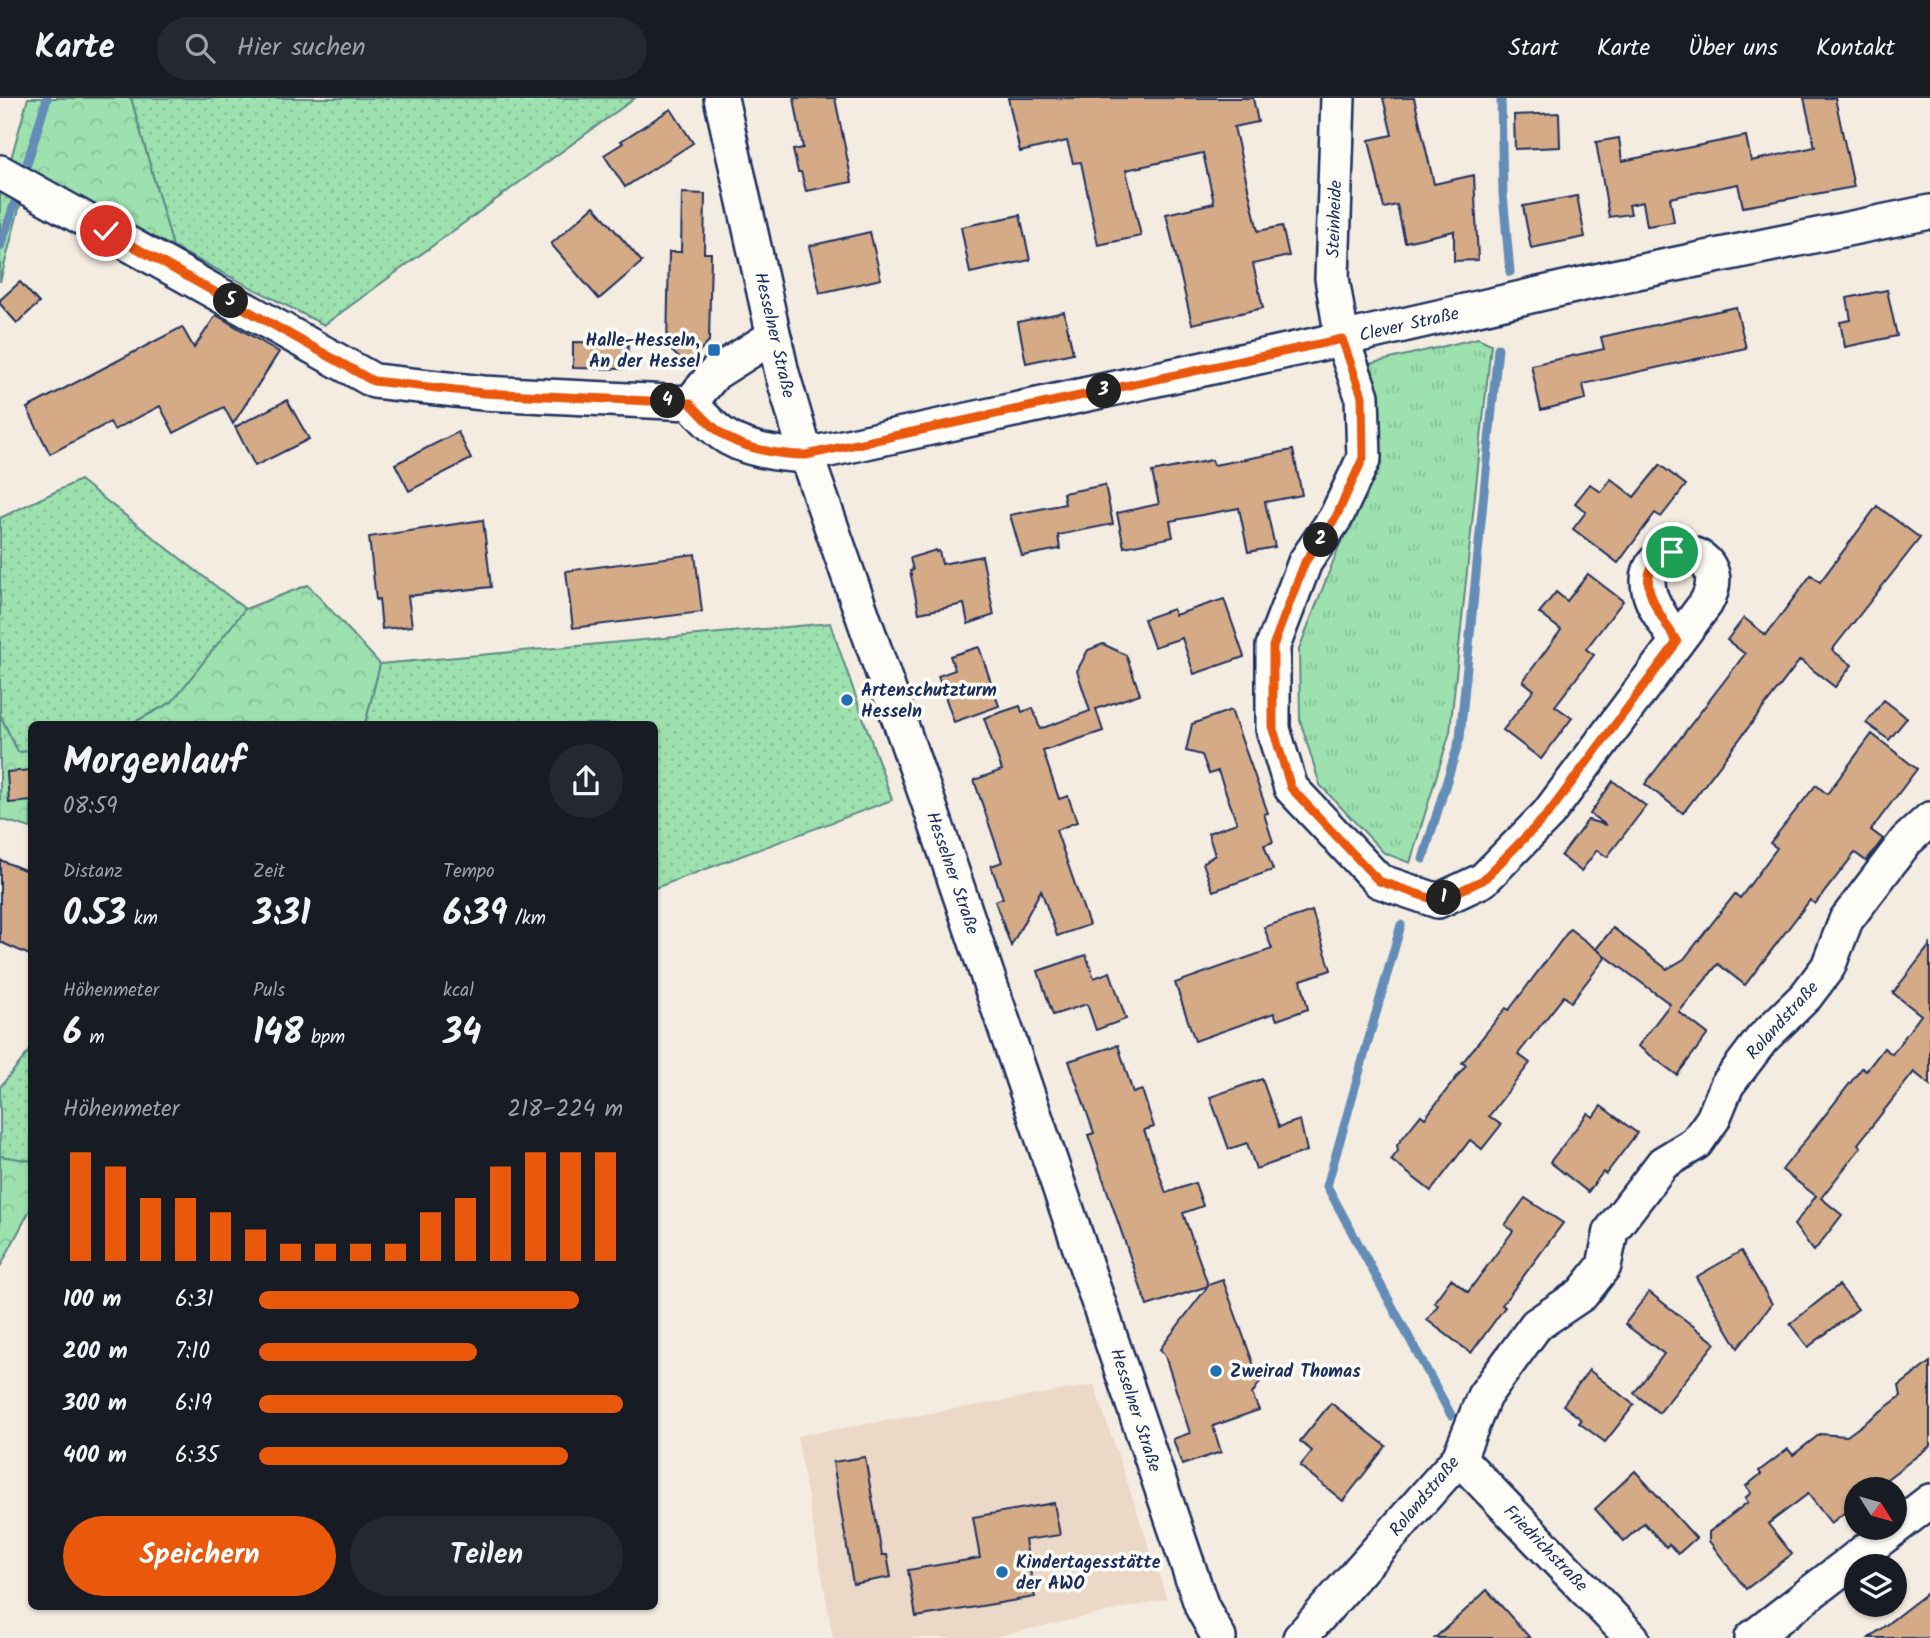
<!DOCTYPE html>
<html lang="de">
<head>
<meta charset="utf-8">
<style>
	:root { --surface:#171b24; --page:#242831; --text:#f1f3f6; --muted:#9ea1a6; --line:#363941; --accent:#ea580c }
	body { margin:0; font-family:Kalam,sans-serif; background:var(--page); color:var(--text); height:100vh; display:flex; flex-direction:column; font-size:26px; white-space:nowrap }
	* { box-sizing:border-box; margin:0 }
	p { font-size:23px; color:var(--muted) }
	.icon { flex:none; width:38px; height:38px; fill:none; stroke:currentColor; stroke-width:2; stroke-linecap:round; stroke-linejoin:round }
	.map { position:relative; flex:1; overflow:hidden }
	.panel { position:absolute; left:28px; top:623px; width:630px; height:889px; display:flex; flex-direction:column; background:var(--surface); border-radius:10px; box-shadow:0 2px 5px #0004 }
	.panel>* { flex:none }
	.needle { width:46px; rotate:127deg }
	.buttons { position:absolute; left:1844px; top:1379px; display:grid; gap:14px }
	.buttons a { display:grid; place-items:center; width:63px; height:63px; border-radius:50%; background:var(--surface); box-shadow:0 2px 5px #0004; font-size:35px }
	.pin { position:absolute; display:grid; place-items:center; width:60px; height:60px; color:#fff; margin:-30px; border:4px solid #fff; border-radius:50%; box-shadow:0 2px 7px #0007 }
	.km { position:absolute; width:35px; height:35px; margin:-18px; border-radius:50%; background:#222; color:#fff; font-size:19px; line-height:35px; text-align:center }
	.round { display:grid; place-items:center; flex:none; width:74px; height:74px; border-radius:37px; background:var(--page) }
	.overview { display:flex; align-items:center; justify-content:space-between; height:119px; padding:0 35px }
	h1 { font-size:38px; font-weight:700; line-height:52px }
	.metrics { display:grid; grid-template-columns:repeat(3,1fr); gap:10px; height:119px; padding:7px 35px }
	.metrics div { display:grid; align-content:center }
	.metrics b { font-size:35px; font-weight:700 }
	.metrics small { font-size:19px; font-weight:400 }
	.metrics p { font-size:19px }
	.chart { height:196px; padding:14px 35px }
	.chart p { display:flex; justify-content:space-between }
	.chart svg { width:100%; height:126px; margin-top:7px; stroke:var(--accent); stroke-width:6 }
	.cta { display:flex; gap:14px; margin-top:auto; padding:14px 35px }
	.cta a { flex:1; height:80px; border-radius:42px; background:var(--accent); color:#fff; font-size:28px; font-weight:700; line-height:80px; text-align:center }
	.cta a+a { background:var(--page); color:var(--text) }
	ul { padding:0 35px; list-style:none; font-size:23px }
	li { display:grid; grid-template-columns:112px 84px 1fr; align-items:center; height:52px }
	li i { height:18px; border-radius:9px; background:var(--accent) }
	header { display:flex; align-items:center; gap:42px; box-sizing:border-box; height:98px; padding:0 35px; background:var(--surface); border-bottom:2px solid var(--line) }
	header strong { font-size:33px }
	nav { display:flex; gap:38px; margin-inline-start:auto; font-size:24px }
	.search { width:490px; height:63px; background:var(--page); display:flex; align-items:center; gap:18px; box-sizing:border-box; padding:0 24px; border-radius:38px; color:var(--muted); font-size:26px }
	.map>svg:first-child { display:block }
</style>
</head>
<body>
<header>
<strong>Karte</strong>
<div class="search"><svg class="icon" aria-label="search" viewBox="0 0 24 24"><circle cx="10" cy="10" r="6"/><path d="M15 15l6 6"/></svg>Hier suchen</div>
<nav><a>Start</a><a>Karte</a><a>Über uns</a><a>Kontakt</a></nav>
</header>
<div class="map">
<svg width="1930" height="1540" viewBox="0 0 1930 1540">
	<defs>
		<pattern id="grass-dots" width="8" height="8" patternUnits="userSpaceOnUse" patternTransform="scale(1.75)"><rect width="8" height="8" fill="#9de1ae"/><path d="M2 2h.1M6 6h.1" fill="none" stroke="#87c198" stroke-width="1.8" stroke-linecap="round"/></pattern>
		<pattern id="forest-crowns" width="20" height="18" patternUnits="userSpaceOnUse" patternTransform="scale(1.75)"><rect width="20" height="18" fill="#9de1ae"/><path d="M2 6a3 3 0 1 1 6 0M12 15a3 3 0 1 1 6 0" fill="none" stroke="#87c198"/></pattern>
		<pattern id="park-tufts" width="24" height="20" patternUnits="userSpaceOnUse" patternTransform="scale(1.75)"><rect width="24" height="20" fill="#9de1ae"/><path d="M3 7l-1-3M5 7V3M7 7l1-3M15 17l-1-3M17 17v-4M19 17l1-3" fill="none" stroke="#87c198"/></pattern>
	</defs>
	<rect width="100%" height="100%" fill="#f5ece1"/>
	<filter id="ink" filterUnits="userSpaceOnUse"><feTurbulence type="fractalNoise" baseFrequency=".0143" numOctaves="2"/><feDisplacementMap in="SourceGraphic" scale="14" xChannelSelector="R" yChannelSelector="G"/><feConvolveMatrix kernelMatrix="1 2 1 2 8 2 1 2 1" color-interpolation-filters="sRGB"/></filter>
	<g filter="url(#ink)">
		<!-- built -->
		<path fill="#ebd8c6" d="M 1094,1287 L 1167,1501 L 989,1540 L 833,1540 L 797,1338 Z"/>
		<!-- grass -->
		<g fill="url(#grass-dots)" stroke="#5c8886" stroke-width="2">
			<path d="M 131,0 L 635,0 L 324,227 L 173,149 Z"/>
			<path d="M 80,382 L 245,511 L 172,604 L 131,626 L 32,626 L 31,653 L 18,654 L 0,617 L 0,420 Z"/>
			<path d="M 830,525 L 892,702 L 655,790 L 654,626 L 365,626 L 380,566 Z"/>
			<path d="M 31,951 L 31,1063 L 0,1058 L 0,989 Z"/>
		</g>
		<!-- forest -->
		<g fill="url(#forest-crowns)" stroke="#5c8886" stroke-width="2">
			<path d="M 28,0 L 131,0 L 173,149 L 10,64 Z"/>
			<path d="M 0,91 L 23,95 L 0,184 Z"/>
			<path d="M 308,487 L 380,566 L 365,626 L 131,626 L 172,604 L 245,511 Z"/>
			<path d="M 0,617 L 18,654 L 31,653 L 31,730 L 0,721 Z"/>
			<path d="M 0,1058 L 32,1063 L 31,1110 L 0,1169 Z"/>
		</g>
		<!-- park -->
		<path fill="url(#park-tufts)" stroke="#5c8886" stroke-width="2" d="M 1478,240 L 1491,246 L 1450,634 L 1410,765 L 1384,755 L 1320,687 L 1300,622 L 1299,551 L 1347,428 L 1374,330 L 1369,266 Z"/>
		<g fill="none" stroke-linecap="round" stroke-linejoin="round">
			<!-- stream -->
			<g stroke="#638db7" stroke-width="9">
				<path d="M 1501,0 L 1503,96 L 1510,174"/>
				<path d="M 23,79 L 47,0"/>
				<path d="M 0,149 L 19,92"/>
				<path d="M 1423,761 L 1460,640 L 1498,250"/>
				<path d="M 1401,827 L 1327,1088 L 1451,1317"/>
			</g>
		</g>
		<!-- building -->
		<g fill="#d5ab87" stroke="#1b2f5e" stroke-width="2">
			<path d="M 794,0 L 835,0 L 852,84 L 806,93 L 801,74 L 798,74 L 793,52 L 803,50 Z"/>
			<path d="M 1008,0 L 1253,0 L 1258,24 L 1234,29 L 1258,133 L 1282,128 L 1289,158 L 1253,166 L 1263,210 L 1192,226 L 1166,116 L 1214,105 L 1203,55 L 1126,72 L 1141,138 L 1098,147 L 1081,64 L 1073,65 L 1067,43 L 1020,54 Z"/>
			<path d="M 1383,0 L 1414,0 L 1434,86 L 1474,77 L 1478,162 L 1454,163 L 1454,133 L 1405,144 L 1397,107 L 1384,110 L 1369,42 L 1392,37 Z"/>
			<path d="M 1804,0 L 1835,0 L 1854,89 L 1743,109 L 1738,86 L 1670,100 L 1674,124 L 1647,128 L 1643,104 L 1629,107 L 1631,116 L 1609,119 L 1596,44 L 1619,40 L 1622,63 L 1746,38 L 1751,63 L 1815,49 Z"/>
			<path d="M 671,11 L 693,45 L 625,89 L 604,57 L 623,45 L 621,43 Z"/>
			<path d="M 1559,15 L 1560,49 L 1515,51 L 1514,17 Z"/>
			<path d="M 682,95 L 705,96 L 704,155 L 711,155 L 709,243 L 686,267 L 667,248 L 669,154 L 681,154 Z"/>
			<path d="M 1577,98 L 1585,139 L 1531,150 L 1523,108 Z"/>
			<path d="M 594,108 L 642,164 L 599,201 L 551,146 Z"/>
			<path d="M 1020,117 L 1030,162 L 970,175 L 961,129 Z"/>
			<path d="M 870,134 L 881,181 L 820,195 L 809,148 Z"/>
			<path d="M 20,184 L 39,205 L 17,225 L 0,206 L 0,202 Z"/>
			<path d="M 1887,192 L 1897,238 L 1845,249 L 1840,224 L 1851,222 L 1847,200 Z"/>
			<path d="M 1736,209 L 1746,250 L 1583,286 L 1586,301 L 1541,312 L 1531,267 L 1604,251 L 1601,239 Z"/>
			<path d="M 1064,214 L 1073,255 L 1026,265 L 1018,224 Z"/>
			<path d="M 216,217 L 279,254 L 233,326 L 224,309 L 174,335 L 160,308 L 114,332 L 110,324 L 50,356 L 27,310 L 182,229 L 194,250 Z"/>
			<path d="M 573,244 L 628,245 L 627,271 L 573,270 Z"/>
			<path d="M 287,302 L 309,341 L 255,368 L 235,329 Z"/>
			<path d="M 458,334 L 471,361 L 409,393 L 395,366 Z"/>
			<path d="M 1293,352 L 1302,397 L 1265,404 L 1275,449 L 1248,454 L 1239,410 L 1170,423 L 1173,439 L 1124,449 L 1117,415 L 1159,406 L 1152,374 L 1212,362 L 1214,367 Z"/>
			<path d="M 1660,367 L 1686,387 L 1661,419 L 1655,415 L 1618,465 L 1573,431 L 1586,414 L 1575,405 L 1590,386 L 1601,394 L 1611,381 L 1634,399 Z"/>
			<path d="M 1105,387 L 1113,426 L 1058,437 L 1060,451 L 1022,458 L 1010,417 L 1065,406 L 1063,395 Z"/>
			<path d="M 1877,408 L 1920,440 L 1832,552 L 1852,567 L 1835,589 L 1800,562 L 1683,715 L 1645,686 L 1745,556 L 1727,542 L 1744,520 L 1766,537 L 1811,477 L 1820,484 Z"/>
			<path d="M 483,422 L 491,489 L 408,498 L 412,528 L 382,531 L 379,501 L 376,502 L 369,439 Z"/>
			<path d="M 936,452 L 936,454 L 939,453 L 942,466 L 982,458 L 994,517 L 968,526 L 964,506 L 919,515 L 910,473 L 913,472 L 910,460 Z"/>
			<path d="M 695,456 L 702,514 L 573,530 L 566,473 Z"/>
			<path d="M 1588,476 L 1623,503 L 1586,551 L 1594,557 L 1555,608 L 1572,620 L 1541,661 L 1503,632 L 1534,592 L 1523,583 L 1561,532 L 1539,515 L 1556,494 L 1567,503 Z"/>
			<path d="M 1224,501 L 1244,559 L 1194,576 L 1182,540 L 1154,549 L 1144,521 L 1173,511 L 1175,517 Z"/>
			<path d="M 1103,546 L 1126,557 L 1140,596 L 1096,611 L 1103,633 L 1043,653 L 1059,701 L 1068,698 L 1077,724 L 1056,732 L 1089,827 L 1057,838 L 1041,792 L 1011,848 L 995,803 L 1003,800 L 991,768 L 1002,764 L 974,682 L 1002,672 L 984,620 L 1020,608 L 1022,614 L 1033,610 L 1040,631 L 1090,613 L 1077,573 L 1088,552 Z"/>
			<path d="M 979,549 L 999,608 L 954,624 L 938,578 L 955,572 L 950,558 Z"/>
			<path d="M 1884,602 L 1907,620 L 1889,642 L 1866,625 Z"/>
			<path d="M 1231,612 L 1268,715 L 1264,716 L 1273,744 L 1264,747 L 1273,772 L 1213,793 L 1203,765 L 1215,757 L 1208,735 L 1237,725 L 1218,673 L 1209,676 L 1202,657 L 1186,653 L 1192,626 Z"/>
			<path d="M 1872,636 L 1917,671 L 1871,732 L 1883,741 L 1866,763 L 1855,755 L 1815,806 L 1810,802 L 1745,887 L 1718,866 L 1679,914 L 1708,936 L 1677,977 L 1638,948 L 1670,906 L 1596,851 L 1613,830 L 1667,871 L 1684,861 L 1735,796 L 1740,800 L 1777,750 L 1770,745 L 1816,687 L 1827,696 Z"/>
			<path d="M 32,672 L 32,703 L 9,705 L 7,674 Z"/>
			<path d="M 1613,683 L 1646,708 L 1607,759 L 1597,752 L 1581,773 L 1561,758 L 1588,722 L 1606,727 L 1590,716 Z"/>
			<path d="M 0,762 L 32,775 L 32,858 L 0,844 Z"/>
			<path d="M 1312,813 L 1331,872 L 1301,882 L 1308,911 L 1277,922 L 1274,915 L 1195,943 L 1175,885 L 1272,851 L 1264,829 Z"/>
			<path d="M 1570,831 L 1606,859 L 1571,904 L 1564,898 L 1518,956 L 1530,965 L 1489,1018 L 1501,1027 L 1482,1051 L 1470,1042 L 1431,1093 L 1391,1062 L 1398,1053 L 1397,1047 L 1421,1017 L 1425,1020 L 1466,967 L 1462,965 L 1506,910 L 1509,912 Z"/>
			<path d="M 1930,847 L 1930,987 L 1914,974 L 1858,1046 L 1861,1049 L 1821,1100 L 1842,1117 L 1814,1153 L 1794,1127 L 1816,1098 L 1782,1072 L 1862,970 L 1866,973 L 1884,950 L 1892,956 L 1921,917 L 1893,895 Z"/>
			<path d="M 1086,857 L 1094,880 L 1110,874 L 1126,921 L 1096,932 L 1087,906 L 1053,917 L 1038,873 Z"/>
			<path d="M 1118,947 L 1133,995 L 1142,992 L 1154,1029 L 1144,1032 L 1166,1095 L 1195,1085 L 1203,1108 L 1183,1115 L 1208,1187 L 1223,1182 L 1260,1284 L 1252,1296 L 1259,1312 L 1213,1328 L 1221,1354 L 1182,1367 L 1173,1341 L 1190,1335 L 1165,1258 L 1160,1251 L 1208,1188 L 1147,1208 L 1088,1037 L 1094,1035 L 1069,963 Z"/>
			<path d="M 1262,981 L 1279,1029 L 1300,1022 L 1307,1053 L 1256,1071 L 1247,1045 L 1229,1051 L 1210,999 Z"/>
			<path d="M 1601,1008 L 1637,1035 L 1606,1076 L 1603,1074 L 1588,1094 L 1550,1064 L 1588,1015 L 1593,1019 Z"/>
			<path d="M 1525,1100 L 1563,1125 L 1502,1207 L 1505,1209 L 1471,1255 L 1427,1222 L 1438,1207 L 1434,1204 L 1451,1181 L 1468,1194 L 1513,1133 L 1505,1127 Z"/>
			<path d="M 1741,1153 L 1772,1206 L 1738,1250 L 1696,1179 Z"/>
			<path d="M 1839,1187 L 1858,1211 L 1808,1249 L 1790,1226 Z"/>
			<path d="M 1649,1194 L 1715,1245 L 1659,1315 L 1634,1295 L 1664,1256 L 1625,1226 Z"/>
			<path d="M 1930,1264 L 1930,1348 L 1874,1391 L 1857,1391 L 1857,1405 L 1831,1425 L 1808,1396 L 1768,1426 L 1792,1456 L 1746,1491 L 1709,1443 L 1709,1434 L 1748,1404 L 1745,1400 L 1751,1395 L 1746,1388 L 1761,1376 L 1759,1373 L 1788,1351 L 1793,1357 L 1820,1336 L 1847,1338 L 1901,1298 L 1899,1288 Z"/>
			<path d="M 1589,1272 L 1634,1307 L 1605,1344 L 1579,1325 L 1582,1322 L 1563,1307 Z"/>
			<path d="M 1331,1305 L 1386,1348 L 1343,1403 L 1300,1368 L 1312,1353 L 1300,1343 Z"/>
			<path d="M 865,1359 L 882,1457 L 887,1457 L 891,1479 L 853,1486 L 833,1364 Z"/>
			<path d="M 1635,1373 L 1696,1440 L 1678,1456 L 1669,1446 L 1666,1449 L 1644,1425 L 1624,1443 L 1595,1411 Z"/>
			<path d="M 1054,1405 L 1060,1437 L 1025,1442 L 1035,1499 L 916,1519 L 908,1472 L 980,1460 L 973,1419 Z"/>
			<path d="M 1487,1492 L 1530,1540 L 1435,1540 L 1471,1507 Z"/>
			<path d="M 1930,1493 L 1930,1540 L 1869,1540 Z"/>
		</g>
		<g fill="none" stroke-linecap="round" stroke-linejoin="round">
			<defs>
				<g id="street">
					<path d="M 721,0 L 782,275 L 806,357 L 929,706 L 1202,1509 L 1219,1540"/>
					<path d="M 1338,0 L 1332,180 L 1342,241 L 1362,298 L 1364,360 L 1336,419 L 1305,464 L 1273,548 L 1273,631 L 1291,690 L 1374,778 L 1379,783 L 1438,803 L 1483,782 L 1548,716 L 1706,505 C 1739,444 1637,435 1649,492 C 1652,509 1668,528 1677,544"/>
					<path d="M 0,74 L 374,283 L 483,295 L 690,305 C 700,315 710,327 722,336 C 742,351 781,358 806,357 L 1342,241 L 1618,178 L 1930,114"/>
					<path d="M 690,305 L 715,275 L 761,246 L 775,243"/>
					<path d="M 1459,1360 L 1632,1540"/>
					<path d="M 1300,1540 L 1459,1360 L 1484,1298 L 1536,1227 L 1582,1196 L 1604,1168 L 1611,1133 L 1663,1065 L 1696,1045 L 1713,1021 L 1727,987 L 1762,941 L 1806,898 L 1828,869 L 1846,822 L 1906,743 L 1930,721"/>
					<path d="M 1752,1540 L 1930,1403"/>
				</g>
			</defs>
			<!-- street casing -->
			<use href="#street" stroke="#1b2f5e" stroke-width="38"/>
			<!-- street -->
			<use href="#street" stroke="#fdfcf7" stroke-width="33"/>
		</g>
	</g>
	<g fill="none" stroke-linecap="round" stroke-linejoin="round" filter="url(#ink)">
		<defs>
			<path id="route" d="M 106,133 L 373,283 L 483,295 L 690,305 C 700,315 710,327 722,336 C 742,351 781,357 806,357 L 1342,241 L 1362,298 L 1363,360 L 1336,419 L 1305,464 L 1273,548 L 1273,631 L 1291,690 L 1374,778 L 1379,783 L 1438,803 L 1483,782 L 1548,716 L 1677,544 C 1660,515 1625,474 1672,454"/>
		</defs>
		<!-- route casing -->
		<use href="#route" stroke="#fff" stroke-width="14"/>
		<!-- route -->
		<use href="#route" stroke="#ea580c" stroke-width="9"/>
	</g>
	<!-- markers -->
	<g fill="#1f6fb2" stroke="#fdfcf7" stroke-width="2.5">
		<rect x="707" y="245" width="14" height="14" rx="3.5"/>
		<circle cx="847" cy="602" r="7"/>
		<circle cx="1216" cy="1273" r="7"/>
		<circle cx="1002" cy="1474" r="7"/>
	</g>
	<g text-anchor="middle" stroke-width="7" stroke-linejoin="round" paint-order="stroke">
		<!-- street labels -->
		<g font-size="18" fill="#1b2f5e" stroke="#fdfcf7">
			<text transform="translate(1334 121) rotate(-88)" y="6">Steinheide</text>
			<text transform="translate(1409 226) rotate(-13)" y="6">Clever Straße</text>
			<text transform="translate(775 237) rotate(77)" y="6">Hesselner Straße</text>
			<text transform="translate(953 775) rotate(71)" y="6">Hesselner Straße</text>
			<text transform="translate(1782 922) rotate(-48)" y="6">Rolandstraße</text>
			<text transform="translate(1136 1312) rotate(72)" y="6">Hesselner Straße</text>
			<text transform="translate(1424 1398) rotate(-50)" y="6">Rolandstraße</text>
			<text transform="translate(1546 1450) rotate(46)" y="6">Friedrichstraße</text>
		</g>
		<!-- poi labels -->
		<g font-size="18" font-weight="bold" fill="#1b2f5e" stroke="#fdfcf7" text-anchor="start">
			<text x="700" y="248" text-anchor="end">Halle-Hesseln,<tspan x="700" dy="21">An der Hessel</tspan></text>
			<text x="861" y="598">Artenschutzturm<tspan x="861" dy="21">Hesseln</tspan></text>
			<text x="1230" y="1279">Zweirad Thomas</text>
			<text x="1016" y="1470">Kindertagesstätte<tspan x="1016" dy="21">der AWO</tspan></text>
		</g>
	</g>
</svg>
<div class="buttons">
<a><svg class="needle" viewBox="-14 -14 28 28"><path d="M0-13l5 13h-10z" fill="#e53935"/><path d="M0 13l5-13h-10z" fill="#9ea1a6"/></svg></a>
<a><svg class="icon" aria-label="layers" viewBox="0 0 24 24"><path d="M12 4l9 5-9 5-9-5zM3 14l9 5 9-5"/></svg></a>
</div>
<div class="pin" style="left:1672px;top:454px;background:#1e9e55"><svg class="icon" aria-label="arrive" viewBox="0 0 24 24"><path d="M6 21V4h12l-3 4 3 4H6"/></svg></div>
<div class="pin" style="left:106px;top:133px;background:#d93025"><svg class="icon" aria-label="check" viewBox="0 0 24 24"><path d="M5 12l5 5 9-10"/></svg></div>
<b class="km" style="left:1444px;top:800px">1</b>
<b class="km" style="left:1321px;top:442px">2</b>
<b class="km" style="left:1104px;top:293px">3</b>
<b class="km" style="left:668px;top:303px">4</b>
<b class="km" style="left:231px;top:203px">5</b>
<section class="panel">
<div class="overview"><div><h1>Morgenlauf</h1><p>08:59</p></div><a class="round"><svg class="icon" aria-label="share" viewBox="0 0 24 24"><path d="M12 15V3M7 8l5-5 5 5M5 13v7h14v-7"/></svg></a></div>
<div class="metrics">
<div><p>Distanz</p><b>0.53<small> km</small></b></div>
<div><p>Zeit</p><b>3:31</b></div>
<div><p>Tempo</p><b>6:39<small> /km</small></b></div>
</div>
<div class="metrics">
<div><p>Höhenmeter</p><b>6<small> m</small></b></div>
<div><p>Puls</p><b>148<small> bpm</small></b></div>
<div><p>kcal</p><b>34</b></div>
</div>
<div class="chart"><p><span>Höhenmeter</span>218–224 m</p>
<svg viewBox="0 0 160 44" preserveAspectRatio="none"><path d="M5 44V6M15 44V11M25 44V22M35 44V22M45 44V27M55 44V33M65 44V38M75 44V38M85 44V38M95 44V38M105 44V27M115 44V22M125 44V11M135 44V6M145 44V6M155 44V6"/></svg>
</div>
<ul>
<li><b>100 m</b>6:31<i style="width:88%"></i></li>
<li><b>200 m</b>7:10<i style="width:60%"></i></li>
<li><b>300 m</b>6:19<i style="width:100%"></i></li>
<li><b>400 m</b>6:35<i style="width:85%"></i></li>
</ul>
<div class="cta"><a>Speichern</a><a>Teilen</a></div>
</section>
</div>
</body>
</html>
